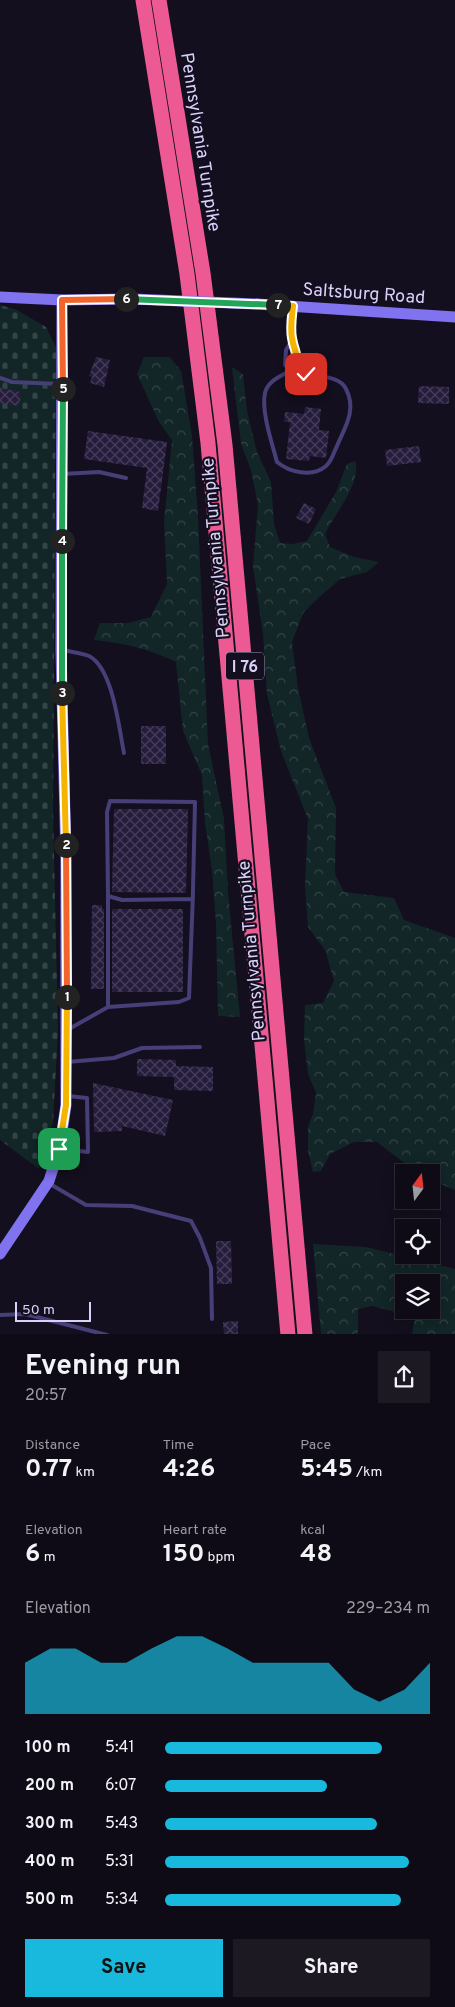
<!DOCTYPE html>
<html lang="en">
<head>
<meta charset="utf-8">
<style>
	:root { --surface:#0e0b16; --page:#1c1923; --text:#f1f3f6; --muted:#9b9ba1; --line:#2e2b35; --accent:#19b9de }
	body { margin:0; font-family:Overpass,sans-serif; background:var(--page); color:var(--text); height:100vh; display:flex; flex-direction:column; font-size:19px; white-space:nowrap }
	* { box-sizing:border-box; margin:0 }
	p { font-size:16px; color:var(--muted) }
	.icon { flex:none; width:28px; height:28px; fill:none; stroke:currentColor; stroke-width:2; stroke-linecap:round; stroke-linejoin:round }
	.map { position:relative; height:1334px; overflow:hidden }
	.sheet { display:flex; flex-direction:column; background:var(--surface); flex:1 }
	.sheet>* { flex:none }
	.needle { width:32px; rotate:15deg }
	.tools { position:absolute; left:395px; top:1164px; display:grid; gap:10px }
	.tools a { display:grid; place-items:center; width:45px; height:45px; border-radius:0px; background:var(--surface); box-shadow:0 2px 12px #0003,0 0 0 1px var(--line); font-size:25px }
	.scale { position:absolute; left:15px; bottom:12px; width:76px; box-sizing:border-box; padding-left:5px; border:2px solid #d9d1fa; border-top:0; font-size:14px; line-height:18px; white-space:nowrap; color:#d9d1fa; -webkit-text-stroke:4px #130f1e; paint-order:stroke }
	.pin { position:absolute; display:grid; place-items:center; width:42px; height:42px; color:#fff; margin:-21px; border-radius:10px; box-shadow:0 2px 8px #0006 }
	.km { position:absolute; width:25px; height:25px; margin:-12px; border-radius:50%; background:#222; color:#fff; font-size:14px; line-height:25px; text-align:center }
	.round { display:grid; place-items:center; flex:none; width:52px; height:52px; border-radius:0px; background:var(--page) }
	.overview { display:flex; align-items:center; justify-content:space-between; height:85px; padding:0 25px }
	h1 { font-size:28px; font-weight:700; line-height:38px }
	.figures { display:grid; grid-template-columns:repeat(3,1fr); gap:8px; height:85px; padding:5px 25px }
	.figures div { display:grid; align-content:center }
	.figures b { font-size:25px; font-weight:700 }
	.figures small { font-size:14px; font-weight:400 }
	.figures p { font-size:14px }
	.chart { height:140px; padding:10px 25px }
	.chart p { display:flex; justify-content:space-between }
	.chart svg { width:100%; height:90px; margin-top:5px; fill:var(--accent); opacity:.7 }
	.primary-button { display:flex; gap:10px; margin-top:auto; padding:10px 25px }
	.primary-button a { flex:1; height:58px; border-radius:0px; background:var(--accent); color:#111; font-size:20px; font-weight:700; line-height:58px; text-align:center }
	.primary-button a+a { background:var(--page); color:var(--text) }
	ul { padding:0 25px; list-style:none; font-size:16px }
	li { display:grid; grid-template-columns:80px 60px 1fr; align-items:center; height:38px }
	li i { height:12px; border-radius:6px; background:var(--accent) }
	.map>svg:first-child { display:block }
</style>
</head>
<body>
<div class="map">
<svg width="455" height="1335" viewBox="0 0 455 1335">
	<defs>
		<pattern id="forest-crowns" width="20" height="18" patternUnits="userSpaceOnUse" patternTransform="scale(1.25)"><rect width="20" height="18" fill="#122627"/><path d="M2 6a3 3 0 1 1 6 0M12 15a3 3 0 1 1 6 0" fill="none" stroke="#344447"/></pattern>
		<pattern id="cemetery-stones" width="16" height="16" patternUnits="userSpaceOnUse" patternTransform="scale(1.25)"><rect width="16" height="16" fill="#122627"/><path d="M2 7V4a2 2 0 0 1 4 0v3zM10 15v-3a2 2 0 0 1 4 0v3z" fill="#344447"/></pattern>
		<pattern id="building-cross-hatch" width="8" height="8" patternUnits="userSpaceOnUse" patternTransform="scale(1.25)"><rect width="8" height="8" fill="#261d3d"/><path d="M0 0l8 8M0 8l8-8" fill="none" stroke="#453d5a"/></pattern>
	</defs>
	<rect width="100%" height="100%" fill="#130f1e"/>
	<!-- forest -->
	<g fill="url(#forest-crowns)" fill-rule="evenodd">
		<path d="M 144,357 L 170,357 L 181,371 L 192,436 L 198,517 L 208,744 L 224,819 L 228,892 L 240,1017 L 218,1016 L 216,923 L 212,870 L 205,823 L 202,775 L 183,731 L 176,662 C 149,649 124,643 94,640 L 100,623 L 128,623 L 151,617 L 167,584 L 164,521 L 172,440 L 159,422 L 137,374 Z"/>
		<path d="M 232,367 L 243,374 L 247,411 L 257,452 L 271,482 L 274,524 L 280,543 L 292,544 L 307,541 L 336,492 L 347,464 L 355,461 C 362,483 335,513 325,534 L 330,547 L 354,557 L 379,562 L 367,572 L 340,579 L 317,599 L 303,613 L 292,642 L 298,688 L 309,738 L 336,808 L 335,874 L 344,892 L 394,898 L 404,920 L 455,938 L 455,1190 L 431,1180 L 431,1172 L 416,1172 L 377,1142 L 354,1142 L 330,1154 L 321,1171 L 313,1172 L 308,1151 L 308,1127 L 313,1114 L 316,1093 L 308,1074 L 304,1040 L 305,1005 L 323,1003 L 334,981 L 325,950 L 308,927 L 305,886 L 308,819 L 281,751 L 267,694 L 263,634 L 253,566 L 258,505 L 251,470 L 241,444 Z"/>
		<path d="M 313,1244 L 366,1247 L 455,1269 L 455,1334 L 412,1334 L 415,1317 L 372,1306 L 358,1309 L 358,1334 L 321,1334 ZM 404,1282 L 431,1282 L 431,1310 L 404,1310 Z"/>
	</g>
	<!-- cemetery -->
	<path fill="url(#cemetery-stones)" d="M 0,305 L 17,310 L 46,327 L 56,347 L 53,811 L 58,1030 L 53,1122 L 39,1169 L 0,1140 Z"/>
	<!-- building -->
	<g fill="url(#building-cross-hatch)">
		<path d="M 96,357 L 110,360 L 104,387 L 90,383 L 92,377 L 89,376 Z"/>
		<path d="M 419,386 L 449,387 L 449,404 L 418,403 Z"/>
		<path d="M 0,388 L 21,392 L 19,406 L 0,403 Z"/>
		<path d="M 305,407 L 321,409 L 319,430 L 329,431 L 326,458 L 310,456 L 309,461 L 286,459 L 290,422 L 284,422 L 285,412 L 304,414 Z"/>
		<path d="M 88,431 L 167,442 L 158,511 L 142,508 L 147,468 L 84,459 Z"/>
		<path d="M 419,446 L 421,462 L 387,466 L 385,450 Z"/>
		<path d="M 304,503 L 316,509 L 309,524 L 296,518 Z"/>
		<rect x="141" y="726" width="25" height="38"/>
		<path d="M 114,809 L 188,809 L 186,893 L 112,892 Z"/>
		<path d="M 92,905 L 102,905 L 102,909 L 104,909 L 104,989 L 91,989 Z"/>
		<rect x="112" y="909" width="71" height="83"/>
		<path d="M 137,1059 L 176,1060 L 176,1066 L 213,1067 L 213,1091 L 174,1090 L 174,1077 L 137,1076 Z"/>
		<path d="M 93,1083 L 173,1100 L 165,1136 L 122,1126 L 122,1131 L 94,1132 Z"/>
		<path d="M 216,1241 L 231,1241 L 232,1284 L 217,1284 Z"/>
		<path d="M 238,1321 L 238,1335 L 224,1335 L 223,1322 Z"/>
	</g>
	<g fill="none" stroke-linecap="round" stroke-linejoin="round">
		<!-- lane -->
		<g stroke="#463f78" stroke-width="4">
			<path d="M 292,340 C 314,377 270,369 265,393 C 261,411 272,443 277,462 C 289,472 312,478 326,466 C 332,461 333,454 337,446 C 345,427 357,410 346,389 C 337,370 299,381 285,365 L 286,350 L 292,340 L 293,308"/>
			<path d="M 0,378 L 12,382 L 60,384"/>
			<path d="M 62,474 L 99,472 L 126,478"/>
			<path d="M 63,650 C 71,652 82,653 89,656 C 113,668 119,729 124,753"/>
			<path d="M 108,1007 L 108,896"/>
			<path d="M 69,1029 L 108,1007 L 179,1002 L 189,998 C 192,933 194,868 195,802 L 110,801 L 107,812 L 108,896 L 122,900 L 193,899"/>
			<path d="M 67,1062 L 114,1058 L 142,1048 L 200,1047"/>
			<path d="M 60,1149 L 88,1152 L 87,1098 L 68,1096"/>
			<path d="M 50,1184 L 86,1205 L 132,1206 L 191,1221 L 200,1238 L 211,1268 L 212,1319"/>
			<path d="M 0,1315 L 25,1314 L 107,1335"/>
		</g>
		<!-- secondary -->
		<g stroke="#8172ef" stroke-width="11">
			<path d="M 0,297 L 62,300 L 132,299"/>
			<path d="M 257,304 L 455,317"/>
			<path d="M 0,1254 L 49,1181 L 60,1146 L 66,1105 L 66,860 L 61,650 L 62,300"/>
		</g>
		<!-- highway -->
		<g stroke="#ed5993" stroke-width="15">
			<path d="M 143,0 L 187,274 L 208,443 L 288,1335"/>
			<path d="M 159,0 L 203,273 L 225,445 L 305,1335"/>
		</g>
		<!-- secondary-bridge -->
		<path stroke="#8172ef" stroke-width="11" d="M 132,299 L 257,304"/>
	</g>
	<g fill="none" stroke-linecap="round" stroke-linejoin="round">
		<defs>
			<path id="split-1" d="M 59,1149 L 66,1105 L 67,997"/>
			<path id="split-2" d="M 66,845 L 67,997"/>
			<path id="split-3" d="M 62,693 L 66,845"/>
			<path id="split-4" d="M 62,693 L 62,541"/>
			<path id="split-5" d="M 62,541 L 63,389"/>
			<path id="split-6" d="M 63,389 L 62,300 L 126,299"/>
			<path id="split-7" d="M 126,299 L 278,305"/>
			<path id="split-8" d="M 278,305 L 293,306 C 292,316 290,328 292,338 C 294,353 302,357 291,372 L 306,374"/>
		</defs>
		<!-- split-1 casing -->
		<use href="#split-1" stroke="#fff" stroke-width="10"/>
		<!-- split-2 casing -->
		<use href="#split-2" stroke="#fff" stroke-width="10"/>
		<!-- split-3 casing -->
		<use href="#split-3" stroke="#fff" stroke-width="10"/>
		<!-- split-4 casing -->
		<use href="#split-4" stroke="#fff" stroke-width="10"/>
		<!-- split-5 casing -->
		<use href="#split-5" stroke="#fff" stroke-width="10"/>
		<!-- split-6 casing -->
		<use href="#split-6" stroke="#fff" stroke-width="10"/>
		<!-- split-7 casing -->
		<use href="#split-7" stroke="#fff" stroke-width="10"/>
		<!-- split-8 casing -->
		<use href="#split-8" stroke="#fff" stroke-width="10"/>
		<!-- split-1 -->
		<use href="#split-1" stroke="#f5b400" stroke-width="6"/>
		<!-- split-2 -->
		<use href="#split-2" stroke="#f0652b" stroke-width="6"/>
		<!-- split-3 -->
		<use href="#split-3" stroke="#f5b400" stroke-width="6"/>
		<!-- split-4 -->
		<use href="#split-4" stroke="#22a559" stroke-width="6"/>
		<!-- split-5 -->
		<use href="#split-5" stroke="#22a559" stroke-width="6"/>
		<!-- split-6 -->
		<use href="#split-6" stroke="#f0652b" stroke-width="6"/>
		<!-- split-7 -->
		<use href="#split-7" stroke="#22a559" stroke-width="6"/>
		<!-- split-8 -->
		<use href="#split-8" stroke="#f5b400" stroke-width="6"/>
	</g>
	<g text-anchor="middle" stroke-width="4.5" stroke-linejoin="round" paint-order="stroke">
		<!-- shield labels -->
		<rect fill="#130f1e" stroke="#9e97b8" stroke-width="1" x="226" y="652.5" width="38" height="27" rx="4"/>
		<g font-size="16" font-weight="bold" fill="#d9d1fa">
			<text x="245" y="672">I 76</text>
		</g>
		<!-- street labels -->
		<g font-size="18" fill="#d9d1fa" stroke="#130f1e">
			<text transform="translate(201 142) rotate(81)" y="6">Pennsylvania Turnpike</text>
			<text transform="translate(364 293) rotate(4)" y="6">Saltsburg Road</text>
			<text transform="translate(215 548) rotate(-95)" y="6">Pennsylvania Turnpike</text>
			<text transform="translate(251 951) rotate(-95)" y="6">Pennsylvania Turnpike</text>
		</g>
	</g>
</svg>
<div class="tools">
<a><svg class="needle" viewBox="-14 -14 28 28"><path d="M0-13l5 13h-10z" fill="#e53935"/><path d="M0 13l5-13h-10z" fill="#9b9ba1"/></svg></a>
<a><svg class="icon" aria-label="locate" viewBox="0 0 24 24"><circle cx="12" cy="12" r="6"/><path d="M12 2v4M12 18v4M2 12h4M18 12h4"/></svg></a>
<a><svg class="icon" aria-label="layers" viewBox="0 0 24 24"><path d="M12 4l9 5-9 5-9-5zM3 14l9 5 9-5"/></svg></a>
</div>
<div class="scale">50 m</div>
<div class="pin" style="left:59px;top:1149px;background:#1e9e55"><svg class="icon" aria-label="arrive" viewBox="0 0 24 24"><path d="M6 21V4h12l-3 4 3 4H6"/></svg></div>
<div class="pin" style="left:306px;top:374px;background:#d93025"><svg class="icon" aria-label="check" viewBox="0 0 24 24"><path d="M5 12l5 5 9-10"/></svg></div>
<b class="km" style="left:67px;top:997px">1</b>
<b class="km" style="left:66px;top:845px">2</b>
<b class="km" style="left:62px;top:693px">3</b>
<b class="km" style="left:62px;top:541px">4</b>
<b class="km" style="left:63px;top:389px">5</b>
<b class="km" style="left:126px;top:299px">6</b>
<b class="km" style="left:278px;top:305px">7</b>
</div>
<section class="sheet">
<div class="overview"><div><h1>Evening run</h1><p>20:57</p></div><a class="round"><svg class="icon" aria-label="share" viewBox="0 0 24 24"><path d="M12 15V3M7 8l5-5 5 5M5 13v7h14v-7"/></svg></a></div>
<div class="figures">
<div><p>Distance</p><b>0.77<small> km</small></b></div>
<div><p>Time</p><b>4:26</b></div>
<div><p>Pace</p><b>5:45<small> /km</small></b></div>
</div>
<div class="figures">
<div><p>Elevation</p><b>6<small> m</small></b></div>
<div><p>Heart rate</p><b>150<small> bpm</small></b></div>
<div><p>kcal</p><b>48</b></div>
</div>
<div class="chart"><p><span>Elevation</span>229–234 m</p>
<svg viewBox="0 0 160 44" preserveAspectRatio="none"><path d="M0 44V19L10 12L20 12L30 19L40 19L50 12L60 6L70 6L80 12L90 19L100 19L110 19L120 19L130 32L140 38L150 32L160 19V44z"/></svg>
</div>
<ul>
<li><b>100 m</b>5:41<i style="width:82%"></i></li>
<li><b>200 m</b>6:07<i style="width:61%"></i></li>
<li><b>300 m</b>5:43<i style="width:80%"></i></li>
<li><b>400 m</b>5:31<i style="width:92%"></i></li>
<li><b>500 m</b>5:34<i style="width:89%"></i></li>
</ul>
<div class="primary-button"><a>Save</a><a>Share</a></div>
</section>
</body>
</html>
